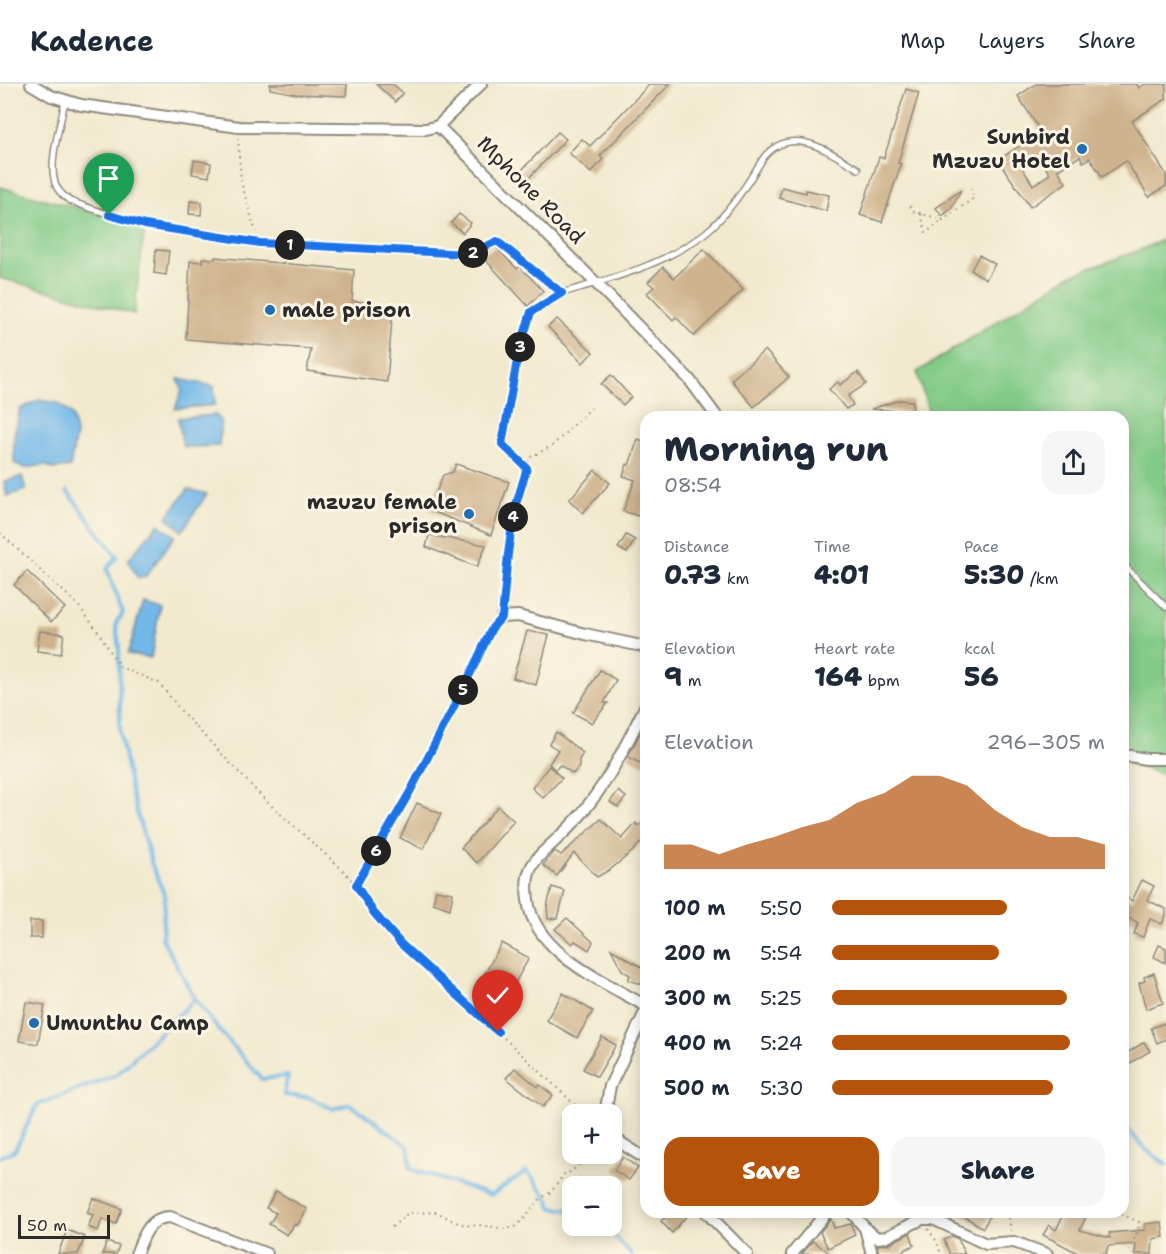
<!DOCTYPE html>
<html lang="en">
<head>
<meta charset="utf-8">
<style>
	:root { --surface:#fff; --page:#f6f6f7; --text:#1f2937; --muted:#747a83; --line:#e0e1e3; --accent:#b45309 }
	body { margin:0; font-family:"Shantell Sans",sans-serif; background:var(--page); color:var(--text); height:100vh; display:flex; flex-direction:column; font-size:22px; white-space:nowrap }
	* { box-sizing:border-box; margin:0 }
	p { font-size:20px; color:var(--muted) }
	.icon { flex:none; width:33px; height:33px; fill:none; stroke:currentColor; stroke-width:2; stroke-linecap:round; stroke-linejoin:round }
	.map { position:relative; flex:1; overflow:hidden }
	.side { position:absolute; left:640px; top:327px; width:489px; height:807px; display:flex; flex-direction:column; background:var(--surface); border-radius:18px; box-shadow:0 3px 15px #0003 }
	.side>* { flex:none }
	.buttons { position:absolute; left:562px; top:1020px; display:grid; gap:12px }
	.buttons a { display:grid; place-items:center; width:60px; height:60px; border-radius:12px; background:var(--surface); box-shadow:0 3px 15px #0003; font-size:30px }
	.scale { position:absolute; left:18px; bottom:15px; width:92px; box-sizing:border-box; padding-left:6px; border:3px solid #2b2b2b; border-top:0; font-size:16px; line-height:21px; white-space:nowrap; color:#2b2b2b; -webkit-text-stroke:4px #fcf5e5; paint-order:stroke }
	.pin { position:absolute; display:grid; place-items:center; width:51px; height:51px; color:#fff; margin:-62px -26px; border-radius:50% 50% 50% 0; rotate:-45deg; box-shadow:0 0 6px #0007 }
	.pin .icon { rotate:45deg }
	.km { position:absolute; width:30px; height:30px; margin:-15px; border-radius:50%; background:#222; color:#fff; font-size:16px; line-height:30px; text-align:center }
	.round { display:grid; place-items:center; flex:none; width:63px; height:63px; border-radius:18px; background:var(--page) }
	.head { display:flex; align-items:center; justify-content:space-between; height:102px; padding:0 24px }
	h1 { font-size:33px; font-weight:800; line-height:45px }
	.stats { display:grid; grid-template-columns:repeat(3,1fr); gap:9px; height:102px; padding:6px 24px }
	.stats div { display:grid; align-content:center }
	.stats b { font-size:26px; font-weight:800 }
	.stats small { font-size:16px; font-weight:400 }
	.stats p { font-size:16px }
	.chart { height:168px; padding:12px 24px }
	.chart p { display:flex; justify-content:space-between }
	.chart svg { width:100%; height:108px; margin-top:6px; fill:var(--accent); opacity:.7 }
	.button { display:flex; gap:12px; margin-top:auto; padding:12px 24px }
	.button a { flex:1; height:69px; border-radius:18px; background:var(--accent); color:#fff; font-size:24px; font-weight:800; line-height:69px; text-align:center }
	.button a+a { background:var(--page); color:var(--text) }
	ul { padding:0 24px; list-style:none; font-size:20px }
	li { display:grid; grid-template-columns:96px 72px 1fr; align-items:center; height:45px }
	li i { height:15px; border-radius:8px; background:var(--accent) }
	header { display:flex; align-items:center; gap:36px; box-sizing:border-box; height:84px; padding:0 30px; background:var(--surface); border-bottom:2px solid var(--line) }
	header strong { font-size:28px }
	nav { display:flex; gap:33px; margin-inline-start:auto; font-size:21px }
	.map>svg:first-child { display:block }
</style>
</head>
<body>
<header>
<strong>Kadence</strong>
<nav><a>Map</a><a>Layers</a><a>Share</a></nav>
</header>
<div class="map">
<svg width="1166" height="1170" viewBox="0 0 1166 1170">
	<rect width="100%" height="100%" fill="#fcf5e5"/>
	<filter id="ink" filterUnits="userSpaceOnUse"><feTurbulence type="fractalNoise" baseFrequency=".0167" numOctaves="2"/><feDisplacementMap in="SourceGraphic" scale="12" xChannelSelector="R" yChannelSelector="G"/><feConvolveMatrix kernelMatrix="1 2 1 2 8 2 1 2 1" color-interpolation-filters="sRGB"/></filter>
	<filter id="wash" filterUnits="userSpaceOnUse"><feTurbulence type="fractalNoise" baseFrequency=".008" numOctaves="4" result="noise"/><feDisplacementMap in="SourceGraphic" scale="24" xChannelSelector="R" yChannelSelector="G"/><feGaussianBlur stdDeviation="1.35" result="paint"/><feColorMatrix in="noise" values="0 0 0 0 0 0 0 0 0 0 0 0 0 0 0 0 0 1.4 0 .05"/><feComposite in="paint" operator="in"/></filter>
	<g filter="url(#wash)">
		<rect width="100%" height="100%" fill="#f1eacf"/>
		<!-- green -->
		<g fill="#82cb88" stroke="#567b5a" stroke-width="1.5">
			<path d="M 0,103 L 145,142 L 134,230 L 0,194 Z"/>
			<path d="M 1166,154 L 1166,692 L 1124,677 L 1124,333 L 930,333 L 917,288 L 1071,191 L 1140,166 Z"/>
		</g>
		<!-- water -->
		<g fill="#72b8e9" stroke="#4e728a" stroke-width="1.5">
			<path d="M 178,295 L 214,302 L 215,321 L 175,325 L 182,306 Z"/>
			<path d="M 39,316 L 58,319 L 72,331 L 76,350 L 70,383 L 53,385 L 45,381 L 25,384 L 14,379 L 14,352 L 20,325 Z"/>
			<path d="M 216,331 L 221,338 L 219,362 L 183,363 L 178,334 Z"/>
			<path d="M 22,392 L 26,406 L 7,412 L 4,398 Z"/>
			<path d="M 188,405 L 207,410 L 182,447 L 167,433 Z"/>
			<path d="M 158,440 L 175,452 L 145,493 L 138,494 L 128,476 Z"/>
			<path d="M 143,516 L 160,521 L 151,574 L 128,570 Z"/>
		</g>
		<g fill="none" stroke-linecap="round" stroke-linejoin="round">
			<!-- stream -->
			<g stroke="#72b8e9" stroke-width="4">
				<path d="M 67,407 L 117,473 L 107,485 L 123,529 L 116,539 L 119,564 L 120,648 L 132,712 L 152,781 L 165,812 L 162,854 L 195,915 L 218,945 L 262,995 L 288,992 L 284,1011 L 308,1013 L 333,1025 L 350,1020 L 408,1062 L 411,1085 L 491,1111 L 527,1087 L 549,1116 L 551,1124 L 573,1126"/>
				<path d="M 1124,1042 L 1146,1066 L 1166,1080"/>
				<path d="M 0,1073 L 15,1066 L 37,1021 L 116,991 L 195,915"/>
				<path d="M 604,1142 L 631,1170"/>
			</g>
		</g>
		<g id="blocks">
			<!-- building -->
			<g fill="#cfb38d" fill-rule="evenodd">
				<path d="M 270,0 L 347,0 L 346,12 L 296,10 L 270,5 Z"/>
				<path d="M 376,0 L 393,0 L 403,9 L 395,18 Z"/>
				<path d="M 650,0 L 670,0 L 600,72 L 603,75 L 591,89 L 569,69 L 582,55 L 590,62 Z"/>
				<path d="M 1036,0 L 1137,0 L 1139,4 L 1145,0 L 1166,0 L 1166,15 L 1132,37 L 1166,90 L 1166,102 L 1149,113 L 1126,77 L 1102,93 L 1090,74 L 1083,78 L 1080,72 L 1058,86 L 1066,99 L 1030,123 L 998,76 L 1041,48 L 1018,12 ZM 1038,72 L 1050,90 L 1033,101 L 1021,82 Z"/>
				<path d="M 906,5 L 919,9 L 898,79 L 901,80 L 882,138 L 860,131 L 879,73 L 884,74 Z"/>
				<path d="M 558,48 L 566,55 L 525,98 L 517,91 Z"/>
				<path d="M 194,76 L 211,79 L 209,93 L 192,90 Z"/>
				<path d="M 782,103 L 806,109 L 806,106 L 829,111 L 826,127 L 779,114 Z"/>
				<path d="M 961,106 L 951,125 L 942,132 L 936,124 Z"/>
				<path d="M 190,117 L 202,118 L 201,131 L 189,130 Z"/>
				<path d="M 459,130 L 471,139 L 463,149 L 451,139 Z"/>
				<path d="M 496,163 L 517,185 L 520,182 L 543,207 L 528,222 L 481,171 Z"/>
				<path d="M 704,165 L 743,206 L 694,252 L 676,233 L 673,236 L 647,209 L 654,203 L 648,198 L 663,183 L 674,194 Z"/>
				<path d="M 156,166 L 169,167 L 166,191 L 154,189 Z"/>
				<path d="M 979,171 L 995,180 L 986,195 L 971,186 Z"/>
				<path d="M 215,173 L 354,186 L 352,217 L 393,222 L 387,298 L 307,287 L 311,265 L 186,255 L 190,177 L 202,178 L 202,174 L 215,175 Z"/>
				<path d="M 557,235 L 593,268 L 583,279 L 548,243 Z"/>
				<path d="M 765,266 L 789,293 L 754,323 L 731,296 Z"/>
				<path d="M 858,288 L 866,300 L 848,312 L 853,321 L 846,325 L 829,305 L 838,298 L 840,301 Z"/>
				<path d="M 611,291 L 631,313 L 623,321 L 601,300 Z"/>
				<path d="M 899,316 L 913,317 L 912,328 L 871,325 Z"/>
				<path d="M 638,355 L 646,358 L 646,416 L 641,433 L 623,427 L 635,396 L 623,392 L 627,380 L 629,381 Z"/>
				<path d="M 456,380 L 509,398 L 491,451 L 429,426 L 443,391 L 453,388 Z"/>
				<path d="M 595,386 L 610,399 L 583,429 L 569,416 Z"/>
				<path d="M 429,451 L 486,461 L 477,483 L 426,463 Z"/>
				<path d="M 626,451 L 635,456 L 627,469 L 618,464 Z"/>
				<path d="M 27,487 L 65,524 L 51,538 L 14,501 Z"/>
				<path d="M 40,547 L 64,550 L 61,570 L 37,567 Z"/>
				<path d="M 527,547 L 549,551 L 536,601 L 513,594 Z"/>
				<path d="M 600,586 L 616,596 L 604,619 L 608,619 L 592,639 L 573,629 Z"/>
				<path d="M 646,637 L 646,682 L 628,673 Z"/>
				<path d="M 556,648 L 583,669 L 579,676 L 579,683 L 573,690 L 560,681 L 555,686 L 549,680 L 558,666 L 549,660 Z"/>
				<path d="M 549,682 L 562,694 L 543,714 L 532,704 Z"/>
				<path d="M 618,707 L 626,713 L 618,723 L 610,718 Z"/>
				<path d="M 417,719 L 441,730 L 423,765 L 400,754 Z"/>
				<path d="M 498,722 L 514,737 L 477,779 L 461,764 Z"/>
				<path d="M 601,735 L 622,755 L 636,739 L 639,742 L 646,736 L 646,753 L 633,767 L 611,785 L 597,793 L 574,769 L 557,792 L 543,781 L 555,767 L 561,771 Z"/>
				<path d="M 1142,796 L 1154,802 L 1147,816 L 1166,825 L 1166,831 L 1162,840 L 1150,835 L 1143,853 L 1134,850 L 1138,839 L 1124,831 L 1124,812 L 1132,817 Z"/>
				<path d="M 552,803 L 565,807 L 558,834 L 548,835 L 547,822 Z"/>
				<path d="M 436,806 L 453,809 L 450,825 L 433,819 Z"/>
				<path d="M 567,834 L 593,858 L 589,866 L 575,857 L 572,860 L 555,845 Z"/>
				<rect x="30" y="837" width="12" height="17"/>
				<path d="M 502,859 L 529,874 L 512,904 L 485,889 Z"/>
				<path d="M 1159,861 L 1166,864 L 1166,879 L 1154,873 Z"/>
				<path d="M 611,865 L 646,886 L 645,901 L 628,896 L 630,891 L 622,886 Z"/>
				<path d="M 1154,889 L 1163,919 L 1146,925 L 1139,899 L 1145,897 L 1144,893 Z"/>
				<path d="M 563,909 L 593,927 L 577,954 L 546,936 Z"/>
				<path d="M 26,918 L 45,921 L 38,960 L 19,957 Z"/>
				<path d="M 1164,939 L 1166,955 L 1157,959 L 1151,944 Z"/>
				<path d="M 602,953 L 616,961 L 597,993 L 583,985 Z"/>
				<path d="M 1144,958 L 1150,967 L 1127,981 L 1124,975 L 1124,971 Z"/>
				<path d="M 515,984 L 538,1003 L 540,1001 L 553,1011 L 543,1023 L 506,994 Z"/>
				<path d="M 623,1073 L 638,1084 L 629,1096 L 614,1086 Z"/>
				<path d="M 276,1107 L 307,1125 L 297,1142 L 295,1140 L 287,1151 L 269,1140 L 276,1129 L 266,1124 Z"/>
				<path d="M 93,1114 L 122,1125 L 116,1140 L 102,1135 L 98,1147 L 88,1143 L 93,1131 L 87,1129 Z"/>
				<path d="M 671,1128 L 690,1128 L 672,1149 L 661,1137 Z"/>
				<path d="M 957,1128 L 992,1128 L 983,1144 Z"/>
				<path d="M 1065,1128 L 1088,1128 L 1080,1146 L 1110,1154 L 1109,1149 L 1145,1146 L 1145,1140 L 1162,1138 L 1164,1153 L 1153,1155 L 1152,1170 L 1135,1170 L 1136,1160 L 1108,1162 L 1106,1170 L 1080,1170 L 1043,1151 L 1049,1141 L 1056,1146 Z"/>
				<path d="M 831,1135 L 834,1144 L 851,1140 L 855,1151 L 828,1164 L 820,1148 Z"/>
				<path d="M 67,1146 L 85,1153 L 78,1170 L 58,1170 Z"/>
				<path d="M 910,1149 L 914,1161 L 902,1167 L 904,1170 L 879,1170 L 877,1161 L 889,1160 Z"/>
				<path d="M 952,1152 L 958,1155 L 965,1170 L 950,1170 L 944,1156 Z"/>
				<path d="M 813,1157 L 831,1170 L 802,1170 Z"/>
				<path d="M 107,1158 L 119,1162 L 116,1170 L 102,1170 Z"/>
			</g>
		</g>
	</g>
	<g filter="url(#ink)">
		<use href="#blocks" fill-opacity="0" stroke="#8e8a7d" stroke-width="1.5"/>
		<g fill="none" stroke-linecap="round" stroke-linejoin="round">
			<defs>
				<g id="lane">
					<path d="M 65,17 C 61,39 48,77 55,99 C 57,107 64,112 70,117 C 196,165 334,163 467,170 L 474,168 L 497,157 L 562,209 C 610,195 665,181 705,149 C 730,129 747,100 764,73 C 792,40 828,67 858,85"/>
					<path d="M 1124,481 L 1166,523"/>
				</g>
				<g id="street">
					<path d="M 31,0 L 51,12 L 81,21 L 239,43 L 426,45 L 438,42 L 481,0"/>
					<path d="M 438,42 L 596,199 L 689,295 L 717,333"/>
					<path d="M 502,533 L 518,532 L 585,550 L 646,563"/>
					<path d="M 646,621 C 629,655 612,691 589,720 C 580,733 569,744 558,754 C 548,764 533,775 529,789 C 526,798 527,808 528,816 C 534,869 605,898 646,922"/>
					<path d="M 1124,671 L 1146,675 L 1166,675"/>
					<path d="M 605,1030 L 610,1002 L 646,926"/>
					<path d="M 612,1051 L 621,1059 L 646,1075"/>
					<path d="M 706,1128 L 747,1170"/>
					<path d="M 851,1128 L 865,1144 L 877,1154 L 886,1153 L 922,1135 L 933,1135 L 986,1160 L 1014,1158 L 1047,1170"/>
					<path d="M 865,1144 L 872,1170"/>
					<path d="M 136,1170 C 143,1153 149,1133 170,1133 L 267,1170"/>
					<path d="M 792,1170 L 827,1128"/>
				</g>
			</defs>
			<!-- lane casing -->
			<use href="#lane" stroke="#8e8a7d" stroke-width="8"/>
			<!-- street casing -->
			<use href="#street" stroke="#8e8a7d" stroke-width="14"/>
			<!-- path -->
			<g stroke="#8e8a7d" stroke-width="2" stroke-dasharray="1.5 4.5" stroke-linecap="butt">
				<path d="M 238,54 L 241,98 L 256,148"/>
				<path d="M 910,122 L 913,127 L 943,136 L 974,114 L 971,105"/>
				<path d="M 921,130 L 926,149 L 941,137"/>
				<path d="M 527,384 L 529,374 L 552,362 L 591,324"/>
				<path d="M 0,449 L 78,521 L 99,549 L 120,583 L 159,599 L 182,628 L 266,717 L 343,786 L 356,801 L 374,829 L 401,860 L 457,910 L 585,1030"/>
				<path d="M 503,520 L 514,427 L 527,384 L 502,360 L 510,306 L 524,248 L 531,228 L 554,214"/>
				<path d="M 356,801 L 411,706 L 495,541"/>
				<path d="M 1008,1128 L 1011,1147"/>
				<path d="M 1116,1128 L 1139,1138 C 1139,1152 1129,1159 1129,1170"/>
				<path d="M 392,1143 L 408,1129 L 437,1128 L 455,1138 L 470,1142 L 479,1141 L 507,1145 L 515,1143 L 525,1134 L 540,1115 L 551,1108 L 565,1089 L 571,1088 L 591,1070"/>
				<path d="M 928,1145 L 937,1158 L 941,1170"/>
			</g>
			<!-- lane -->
			<use href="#lane" stroke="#fff" stroke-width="5"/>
			<!-- street -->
			<use href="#street" stroke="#fff" stroke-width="10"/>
		</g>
	</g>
	<g fill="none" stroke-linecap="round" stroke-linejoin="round" filter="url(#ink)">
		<defs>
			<path id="route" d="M 109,131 L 145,141 L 260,159 L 467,170 L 474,168 L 497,157 L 562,209 L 531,228 L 518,271 L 502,360 L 527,384 L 514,427 L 508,470 L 502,533 L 492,544 L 464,603 L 411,706 L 356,801 L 374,829 L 401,860 L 498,948"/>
		</defs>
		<!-- route casing -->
		<use href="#route" stroke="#fff" stroke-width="12"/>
		<!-- route -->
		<use href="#route" stroke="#1a73e8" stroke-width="8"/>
	</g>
	<!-- markers -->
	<g fill="#1f6fb2" stroke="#fcf5e5" stroke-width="2">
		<circle cx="1082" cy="65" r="6"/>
		<circle cx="270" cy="226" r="6"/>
		<circle cx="469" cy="430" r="6"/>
		<circle cx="34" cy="939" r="6"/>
	</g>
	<g text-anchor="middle" stroke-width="6" stroke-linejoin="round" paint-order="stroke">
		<!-- poi labels -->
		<g font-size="21" font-weight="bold" fill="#2b2b2b" stroke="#fcf5e5" text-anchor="end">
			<text x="1070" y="60">Sunbird<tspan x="1070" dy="24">Mzuzu Hotel</tspan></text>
			<text x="282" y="233" text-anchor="start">male prison</text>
			<text x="457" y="425">mzuzu female<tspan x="457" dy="24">prison</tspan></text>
			<text x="46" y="946" text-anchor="start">Umunthu Camp</text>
		</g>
		<!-- street labels -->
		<g font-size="21" fill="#2b2b2b" stroke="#fcf5e5">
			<text transform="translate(531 106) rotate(45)" y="7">Mphone Road</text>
		</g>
	</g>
</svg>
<div class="buttons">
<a>+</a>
<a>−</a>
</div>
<div class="scale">50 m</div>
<div class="pin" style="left:109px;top:131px;background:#1e9e55"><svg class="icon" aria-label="arrive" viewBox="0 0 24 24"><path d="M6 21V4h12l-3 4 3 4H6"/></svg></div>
<div class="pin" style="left:498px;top:948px;background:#d93025"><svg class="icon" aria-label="check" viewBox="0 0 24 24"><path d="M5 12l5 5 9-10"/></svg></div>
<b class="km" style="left:290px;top:161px">1</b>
<b class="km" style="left:473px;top:169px">2</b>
<b class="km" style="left:520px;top:263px">3</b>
<b class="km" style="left:513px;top:433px">4</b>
<b class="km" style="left:463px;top:606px">5</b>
<b class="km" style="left:376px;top:767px">6</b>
<section class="side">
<div class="head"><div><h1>Morning run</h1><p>08:54</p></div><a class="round"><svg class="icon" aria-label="share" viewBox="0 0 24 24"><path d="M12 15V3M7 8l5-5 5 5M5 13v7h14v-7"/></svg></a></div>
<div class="stats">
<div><p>Distance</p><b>0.73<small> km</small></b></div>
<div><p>Time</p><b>4:01</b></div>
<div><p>Pace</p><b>5:30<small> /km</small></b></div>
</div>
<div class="stats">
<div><p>Elevation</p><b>9<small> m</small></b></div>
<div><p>Heart rate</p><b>164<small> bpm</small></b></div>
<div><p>kcal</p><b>56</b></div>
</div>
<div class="chart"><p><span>Elevation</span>296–305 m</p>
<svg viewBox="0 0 160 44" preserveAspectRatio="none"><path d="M0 44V34L10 34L20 38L30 34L40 31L50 27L60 24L70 17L80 13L90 6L100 6L110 10L120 20L130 27L140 31L150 31L160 34V44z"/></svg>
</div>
<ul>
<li><b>100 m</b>5:50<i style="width:64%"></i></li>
<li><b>200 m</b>5:54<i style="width:61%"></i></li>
<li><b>300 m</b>5:25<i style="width:86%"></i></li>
<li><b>400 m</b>5:24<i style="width:87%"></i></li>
<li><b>500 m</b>5:30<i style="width:81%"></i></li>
</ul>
<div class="button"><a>Save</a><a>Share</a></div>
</section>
</div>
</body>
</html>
